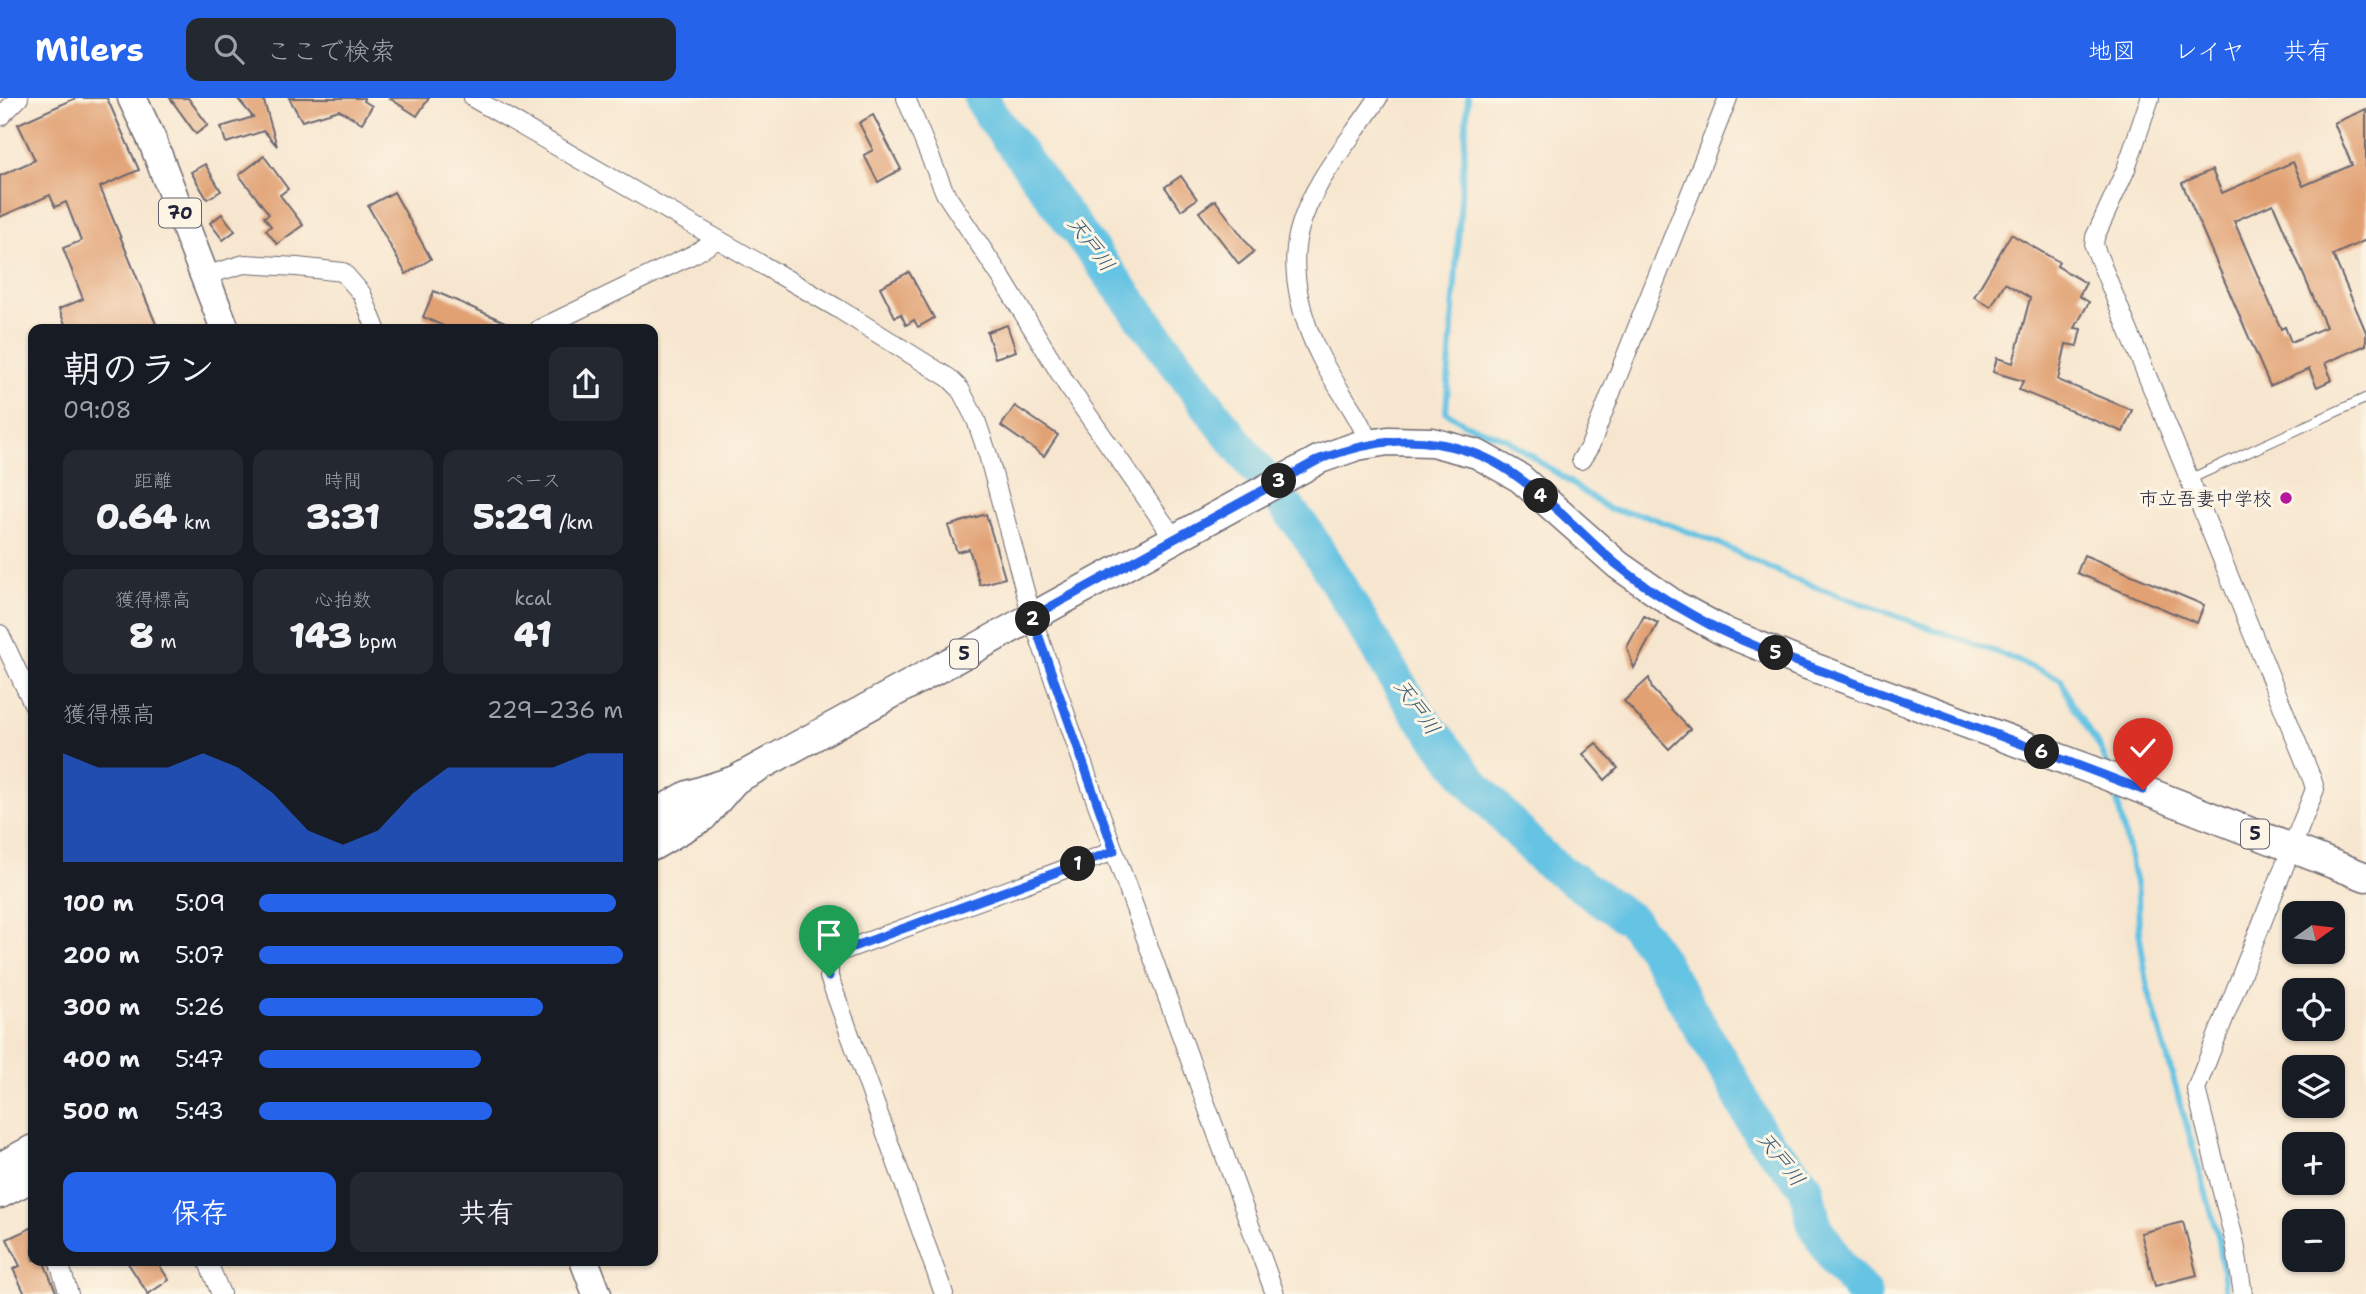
<!DOCTYPE html>
<html lang="ja">
<head>
<meta charset="utf-8">
<style>
	:root { --surface:#171b24; --page:#242831; --text:#f1f3f6; --muted:#9ea1a6; --accent:#2563eb }
	body { margin:0; font-family:"Shantell Sans","Klee One",sans-serif; background:var(--page); color:var(--text); height:100vh; display:flex; flex-direction:column; font-size:26px; white-space:nowrap }
	* { box-sizing:border-box; margin:0 }
	p { font-size:23px; color:var(--muted) }
	.icon { flex:none; width:38px; height:38px; fill:none; stroke:currentColor; stroke-width:2; stroke-linecap:round; stroke-linejoin:round }
	.map { position:relative; flex:1; overflow:hidden }
	.sheet { position:absolute; left:28px; top:226px; width:630px; height:942px; display:flex; flex-direction:column; background:var(--surface); border-radius:14px; box-shadow:0 2px 5px #0004 }
	.sheet>* { flex:none }
	.needle { width:46px; rotate:76deg }
	.tools { position:absolute; left:2282px; top:803px; display:grid; gap:14px }
	.tools a { display:grid; place-items:center; width:63px; height:63px; border-radius:14px; background:var(--surface); box-shadow:0 2px 5px #0004; font-size:35px }
	.pin { position:absolute; display:grid; place-items:center; width:60px; height:60px; color:#fff; margin:-72px -30px; border-radius:50% 50% 50% 0; rotate:-45deg; box-shadow:0 0 7px #0007 }
	.pin .icon { rotate:45deg }
	.km { position:absolute; width:35px; height:35px; margin:-18px; border-radius:50%; background:#222; color:#fff; font-size:19px; line-height:35px; text-align:center }
	.round { display:grid; place-items:center; flex:none; width:74px; height:74px; border-radius:14px; background:var(--page) }
	.summary { display:flex; align-items:center; justify-content:space-between; height:119px; padding:0 35px }
	h1 { font-size:38px; font-weight:800; line-height:52px }
	.metrics { display:grid; grid-template-columns:repeat(3,1fr); gap:10px; height:119px; padding:7px 35px }
	.metrics div { display:grid; align-content:center; border-radius:14px; background:var(--page); text-align:center }
	.metrics b { font-size:35px; font-weight:800 }
	.metrics small { font-size:19px; font-weight:400 }
	.metrics p { font-size:19px }
	.chart { height:196px; padding:14px 35px }
	.chart p { display:flex; justify-content:space-between }
	.chart svg { width:100%; height:126px; margin-top:7px; fill:var(--accent); opacity:.7 }
	.primary-button { display:flex; gap:14px; margin-top:auto; padding:14px 35px }
	.primary-button a { flex:1; height:80px; border-radius:14px; background:var(--accent); color:#fff; font-size:28px; font-weight:800; line-height:80px; text-align:center }
	.primary-button a+a { background:var(--page); color:var(--text) }
	ul { padding:0 35px; list-style:none; font-size:23px }
	li { display:grid; grid-template-columns:112px 84px 1fr; align-items:center; height:52px }
	li i { height:18px; border-radius:9px; background:var(--accent) }
	header { display:flex; align-items:center; gap:42px; box-sizing:border-box; height:98px; padding:0 35px; background:var(--accent); color:#fff }
	header strong { font-size:33px }
	nav { display:flex; gap:38px; margin-inline-start:auto; font-size:24px }
	.search { width:490px; height:63px; background:var(--page); display:flex; align-items:center; gap:18px; box-sizing:border-box; padding:0 24px; border-radius:14px; color:var(--muted); font-size:26px }
	.map>svg:first-child { display:block }
</style>
</head>
<body>
<header>
<strong>Milers</strong>
<div class="search"><svg class="icon" aria-label="search" viewBox="0 0 24 24"><circle cx="10" cy="10" r="6"/><path d="M15 15l6 6"/></svg>ここで検索</div>
<nav><a>地図</a><a>レイヤ</a><a>共有</a></nav>
</header>
<div class="map">
<svg width="2366" height="1196" viewBox="0 0 2366 1196">
	<rect width="100%" height="100%" fill="#fcf5e5"/>
	<filter id="ink" filterUnits="userSpaceOnUse"><feTurbulence type="fractalNoise" baseFrequency=".0143" numOctaves="2"/><feDisplacementMap in="SourceGraphic" scale="14" xChannelSelector="R" yChannelSelector="G"/><feConvolveMatrix kernelMatrix="1 2 1 2 8 2 1 2 1" color-interpolation-filters="sRGB"/></filter>
	<filter id="wash" filterUnits="userSpaceOnUse"><feTurbulence type="fractalNoise" baseFrequency=".00686" numOctaves="4" result="noise"/><feDisplacementMap in="SourceGraphic" scale="28" xChannelSelector="R" yChannelSelector="G"/><feGaussianBlur stdDeviation="1.57" result="paint"/><feColorMatrix in="noise" values="0 0 0 0 0 0 0 0 0 0 0 0 0 0 0 0 0 1.4 0 .05"/><feComposite in="paint" operator="in"/></filter>
	<g filter="url(#wash)">
		<rect width="100%" height="100%" fill="#f7e6cf"/>
		<g fill="none" stroke-linecap="round" stroke-linejoin="round">
			<!-- stream -->
			<g stroke="#65c3e3" stroke-width="6">
				<path d="M 1468,0 L 1446,314 L 1465,326 L 1507,341 L 1610,412 L 1644,417 L 1718,445 L 1791,480 L 1999,555 L 2061,581 L 2070,603 L 2102,653 L 2108,669"/>
				<path d="M 2114,689 L 2138,795 L 2139,833 L 2148,891 L 2219,1141 L 2226,1196"/>
			</g>
			<!-- river -->
			<path stroke="#65c3e3" stroke-width="35" d="M 981,0 L 991,17 L 1221,325 L 1307,435 L 1413,609 L 1476,689 L 1545,762 L 1632,823 L 1653,850 L 1732,982 L 1759,1035 L 1806,1089 L 1814,1126 L 1838,1165 L 1864,1196"/>
		</g>
		<g id="blocks">
			<!-- building -->
			<g fill="#e1a173" fill-rule="evenodd">
				<path d="M 76,0 L 107,0 L 139,72 L 100,89 L 158,231 L 67,231 L 59,211 L 83,201 L 63,150 L 81,143 L 66,104 L 55,109 L 50,97 L 0,119 L 0,78 L 35,62 L 18,26 Z"/>
				<path d="M 170,0 L 188,0 L 208,27 L 196,36 Z"/>
				<path d="M 237,0 L 263,0 L 277,48 L 264,33 L 226,45 L 221,29 L 253,19 Z"/>
				<path d="M 289,0 L 364,0 L 364,3 L 372,8 L 362,25 L 339,12 L 302,23 Z"/>
				<path d="M 389,0 L 429,0 L 417,18 Z"/>
				<path d="M 2366,11 L 2366,142 L 2333,157 L 2366,234 L 2366,247 L 2325,265 L 2332,282 L 2317,289 L 2309,271 L 2270,288 L 2182,85 L 2212,72 L 2222,95 L 2293,64 L 2303,88 L 2352,67 L 2334,25 ZM 2273,106 L 2326,229 L 2291,244 L 2285,229 L 2281,231 L 2234,123 Z"/>
				<path d="M 873,17 L 901,71 L 878,84 L 864,57 L 873,52 L 859,25 Z"/>
				<path d="M 264,58 L 288,91 L 280,97 L 303,127 L 277,146 L 266,132 L 271,128 L 264,119 L 269,116 L 239,77 Z"/>
				<path d="M 205,66 L 221,93 L 207,101 L 191,74 Z"/>
				<path d="M 1181,78 L 1197,101 L 1181,112 L 1165,89 Z"/>
				<path d="M 394,94 L 431,161 L 406,176 L 368,108 Z"/>
				<path d="M 1215,102 L 1254,154 L 1239,166 L 1199,114 Z"/>
				<path d="M 222,116 L 235,133 L 223,142 L 210,125 Z"/>
				<path d="M 2011,136 L 2059,164 L 2057,168 L 2086,185 L 2079,198 L 2089,204 L 2075,230 L 2081,231 L 2077,248 L 2066,246 L 2058,282 L 2132,312 L 2123,334 L 2019,292 L 2023,283 L 1993,274 L 1997,260 L 2013,265 L 2030,200 L 2005,185 L 1991,209 L 1974,199 Z"/>
				<path d="M 909,174 L 934,220 L 918,229 L 914,222 L 906,227 L 901,216 L 895,219 L 880,189 Z"/>
				<path d="M 434,193 L 521,231 L 450,231 L 423,219 Z"/>
				<path d="M 1007,227 L 1016,253 L 995,260 L 987,234 Z"/>
				<path d="M 1015,308 L 1058,337 L 1044,358 L 1001,328 Z"/>
				<path d="M 986,416 L 1005,480 L 980,487 L 969,451 L 957,454 L 948,428 Z"/>
				<path d="M 2084,457 L 2204,507 L 2197,525 L 2077,475 Z"/>
				<path d="M 1644,518 L 1658,525 L 1634,570 L 1627,549 Z"/>
				<path d="M 1649,580 L 1652,591 L 1690,631 L 1669,651 L 1624,603 Z"/>
				<path d="M 1596,645 L 1618,670 L 1605,682 L 1583,656 Z"/>
				<path d="M 2183,1124 L 2197,1177 L 2155,1188 L 2141,1135 Z"/>
				<path d="M 33,1129 L 33,1162 L 43,1162 L 57,1196 L 25,1196 L 13,1171 L 20,1168 L 7,1141 Z"/>
				<path d="M 126,1162 L 156,1162 L 169,1182 L 148,1196 Z"/>
			</g>
		</g>
	</g>
	<g filter="url(#ink)">
		<use href="#blocks" fill-opacity="0" stroke="#6d676f" stroke-width="2"/>
		<g fill="none" stroke-linecap="round" stroke-linejoin="round">
			<defs>
				<path id="service" d="M 2190,381 L 2366,300"/>
				<g id="minor">
					<path d="M 473,0 L 837,210 L 949,280 L 960,291 L 976,322 L 988,357 L 1032,519 L 1093,695 L 1275,1196"/>
					<path d="M 906,0 L 945,95 L 1001,179 L 1067,287 L 1174,440"/>
					<path d="M 2150,0 L 2126,71 L 2095,139 L 2094,148 L 2312,681 L 2315,691 L 2196,991 L 2235,1145 L 2243,1196"/>
					<path d="M 0,19 L 19,0"/>
					<path d="M 204,178 L 244,166 L 297,169 L 343,174 L 362,196 L 376,231"/>
					<path d="M 539,231 L 694,156 L 717,142"/>
					<path d="M 1369,346 C 1359,316 1337,291 1322,262 C 1303,226 1288,174 1299,133 C 1312,83 1351,42 1378,0"/>
					<path d="M 1581,362 L 1590,348 L 1728,0"/>
					<path d="M 0,536 L 33,606"/>
					<path d="M 58,1162 L 69,1196"/>
					<path d="M 207,1162 L 221,1196"/>
					<path d="M 944,1196 L 829,879 L 829,862 L 842,853 L 1114,753"/>
				</g>
				<g id="primary">
					<path d="M 132,0 L 152,42 L 225,231"/>
					<path d="M 653,717 L 688,697 L 735,682 L 1320,361 L 1357,348 L 1388,343 L 1432,344 L 1477,356 L 1520,380 L 1618,467 L 1675,507 L 1725,534 L 1799,564 L 2092,672 L 2366,779"/>
					<path d="M 653,748 L 703,719 L 735,682"/>
					<path d="M 0,1069 L 33,1051"/>
					<path d="M 0,1096 L 33,1079"/>
					<path d="M 584,1162 L 597,1196"/>
				</g>
			</defs>
			<!-- service casing -->
			<use href="#service" stroke="#6d676f" stroke-width="11"/>
			<!-- minor casing -->
			<use href="#minor" stroke="#6d676f" stroke-width="20"/>
			<!-- primary casing -->
			<use href="#primary" stroke="#6d676f" stroke-width="31"/>
			<!-- service -->
			<use href="#service" stroke="#fff" stroke-width="9"/>
			<!-- minor -->
			<use href="#minor" stroke="#fff" stroke-width="18"/>
			<!-- primary -->
			<use href="#primary" stroke="#fff" stroke-width="28"/>
		</g>
	</g>
	<g fill="none" stroke-linecap="round" stroke-linejoin="round" filter="url(#ink)">
		<defs>
			<path id="route" d="M 829,879 L 829,862 L 842,853 L 1114,753 L 1032,519 L 1320,361 C 1375,342 1417,335 1474,355 C 1525,373 1574,430 1615,465 C 1639,485 1667,503 1694,518 C 1745,548 1805,566 1860,587 C 1955,621 2049,656 2143,692"/>
		</defs>
		<!-- route casing -->
		<use href="#route" stroke="#fff" stroke-width="14"/>
		<!-- route -->
		<use href="#route" stroke="#2563eb" stroke-width="9"/>
	</g>
	<!-- markers -->
	<circle fill="#b5179e" stroke="#fcf5e5" stroke-width="2.5" cx="2286" cy="400" r="7"/>
	<g text-anchor="middle" stroke-width="6" stroke-linejoin="round" paint-order="stroke">
		<!-- shield labels -->
		<g fill="#fcf5e5" stroke="#63616e" stroke-width="2">
			<rect x="159" y="100.5" width="42" height="29" rx="5"/>
			<rect x="950" y="541.5" width="28" height="29" rx="5"/>
			<rect x="2241" y="721.5" width="28" height="29" rx="5"/>
		</g>
		<g font-size="18" font-weight="bold" fill="#22223b">
			<text x="180" y="121">70</text>
			<text x="964" y="562">5</text>
			<text x="2255" y="742">5</text>
		</g>
		<!-- poi labels -->
		<g font-size="19" fill="#22223b" stroke="#fcf5e5" text-anchor="end">
			<text x="2272" y="407">市立吾妻中学校</text>
		</g>
		<!-- water labels -->
		<g font-size="21" font-style="italic" fill="#395a76" stroke="#fcf5e5">
			<text transform="translate(1091 146) rotate(53)" y="7">天戸川</text>
			<text transform="translate(1417 609) rotate(55)" y="7">天戸川</text>
			<text transform="translate(1781 1061) rotate(52)" y="7">天戸川</text>
		</g>
	</g>
</svg>
<div class="tools">
<a><svg class="needle" viewBox="-14 -14 28 28"><path d="M0-13l5 13h-10z" fill="#e53935"/><path d="M0 13l5-13h-10z" fill="#9ea1a6"/></svg></a>
<a><svg class="icon" aria-label="locate" viewBox="0 0 24 24"><circle cx="12" cy="12" r="6"/><path d="M12 2v4M12 18v4M2 12h4M18 12h4"/></svg></a>
<a><svg class="icon" aria-label="layers" viewBox="0 0 24 24"><path d="M12 4l9 5-9 5-9-5zM3 14l9 5 9-5"/></svg></a>
<a>+</a>
<a>−</a>
</div>
<div class="pin" style="left:829px;top:879px;background:#1e9e55"><svg class="icon" aria-label="arrive" viewBox="0 0 24 24"><path d="M6 21V4h12l-3 4 3 4H6"/></svg></div>
<div class="pin" style="left:2143px;top:692px;background:#d93025"><svg class="icon" aria-label="check" viewBox="0 0 24 24"><path d="M5 12l5 5 9-10"/></svg></div>
<b class="km" style="left:1078px;top:766px">1</b>
<b class="km" style="left:1033px;top:521px">2</b>
<b class="km" style="left:1279px;top:383px">3</b>
<b class="km" style="left:1541px;top:398px">4</b>
<b class="km" style="left:1776px;top:555px">5</b>
<b class="km" style="left:2042px;top:654px">6</b>
<section class="sheet">
<div class="summary"><div><h1>朝のラン</h1><p>09:08</p></div><a class="round"><svg class="icon" aria-label="share" viewBox="0 0 24 24"><path d="M12 15V3M7 8l5-5 5 5M5 13v7h14v-7"/></svg></a></div>
<div class="metrics">
<div><p>距離</p><b>0.64<small> km</small></b></div>
<div><p>時間</p><b>3:31</b></div>
<div><p>ペース</p><b>5:29<small> /km</small></b></div>
</div>
<div class="metrics">
<div><p>獲得標高</p><b>8<small> m</small></b></div>
<div><p>心拍数</p><b>143<small> bpm</small></b></div>
<div><p>kcal</p><b>41</b></div>
</div>
<div class="chart"><p><span>獲得標高</span>229–236 m</p>
<svg viewBox="0 0 160 44" preserveAspectRatio="none"><path d="M0 44V6L10 11L20 11L30 11L40 6L50 11L60 20L70 33L80 38L90 33L100 20L110 11L120 11L130 11L140 11L150 6L160 6V44z"/></svg>
</div>
<ul>
<li><b>100 m</b>5:09<i style="width:98%"></i></li>
<li><b>200 m</b>5:07<i style="width:100%"></i></li>
<li><b>300 m</b>5:26<i style="width:78%"></i></li>
<li><b>400 m</b>5:47<i style="width:61%"></i></li>
<li><b>500 m</b>5:43<i style="width:64%"></i></li>
</ul>
<div class="primary-button"><a>保存</a><a>共有</a></div>
</section>
</div>
</body>
</html>
